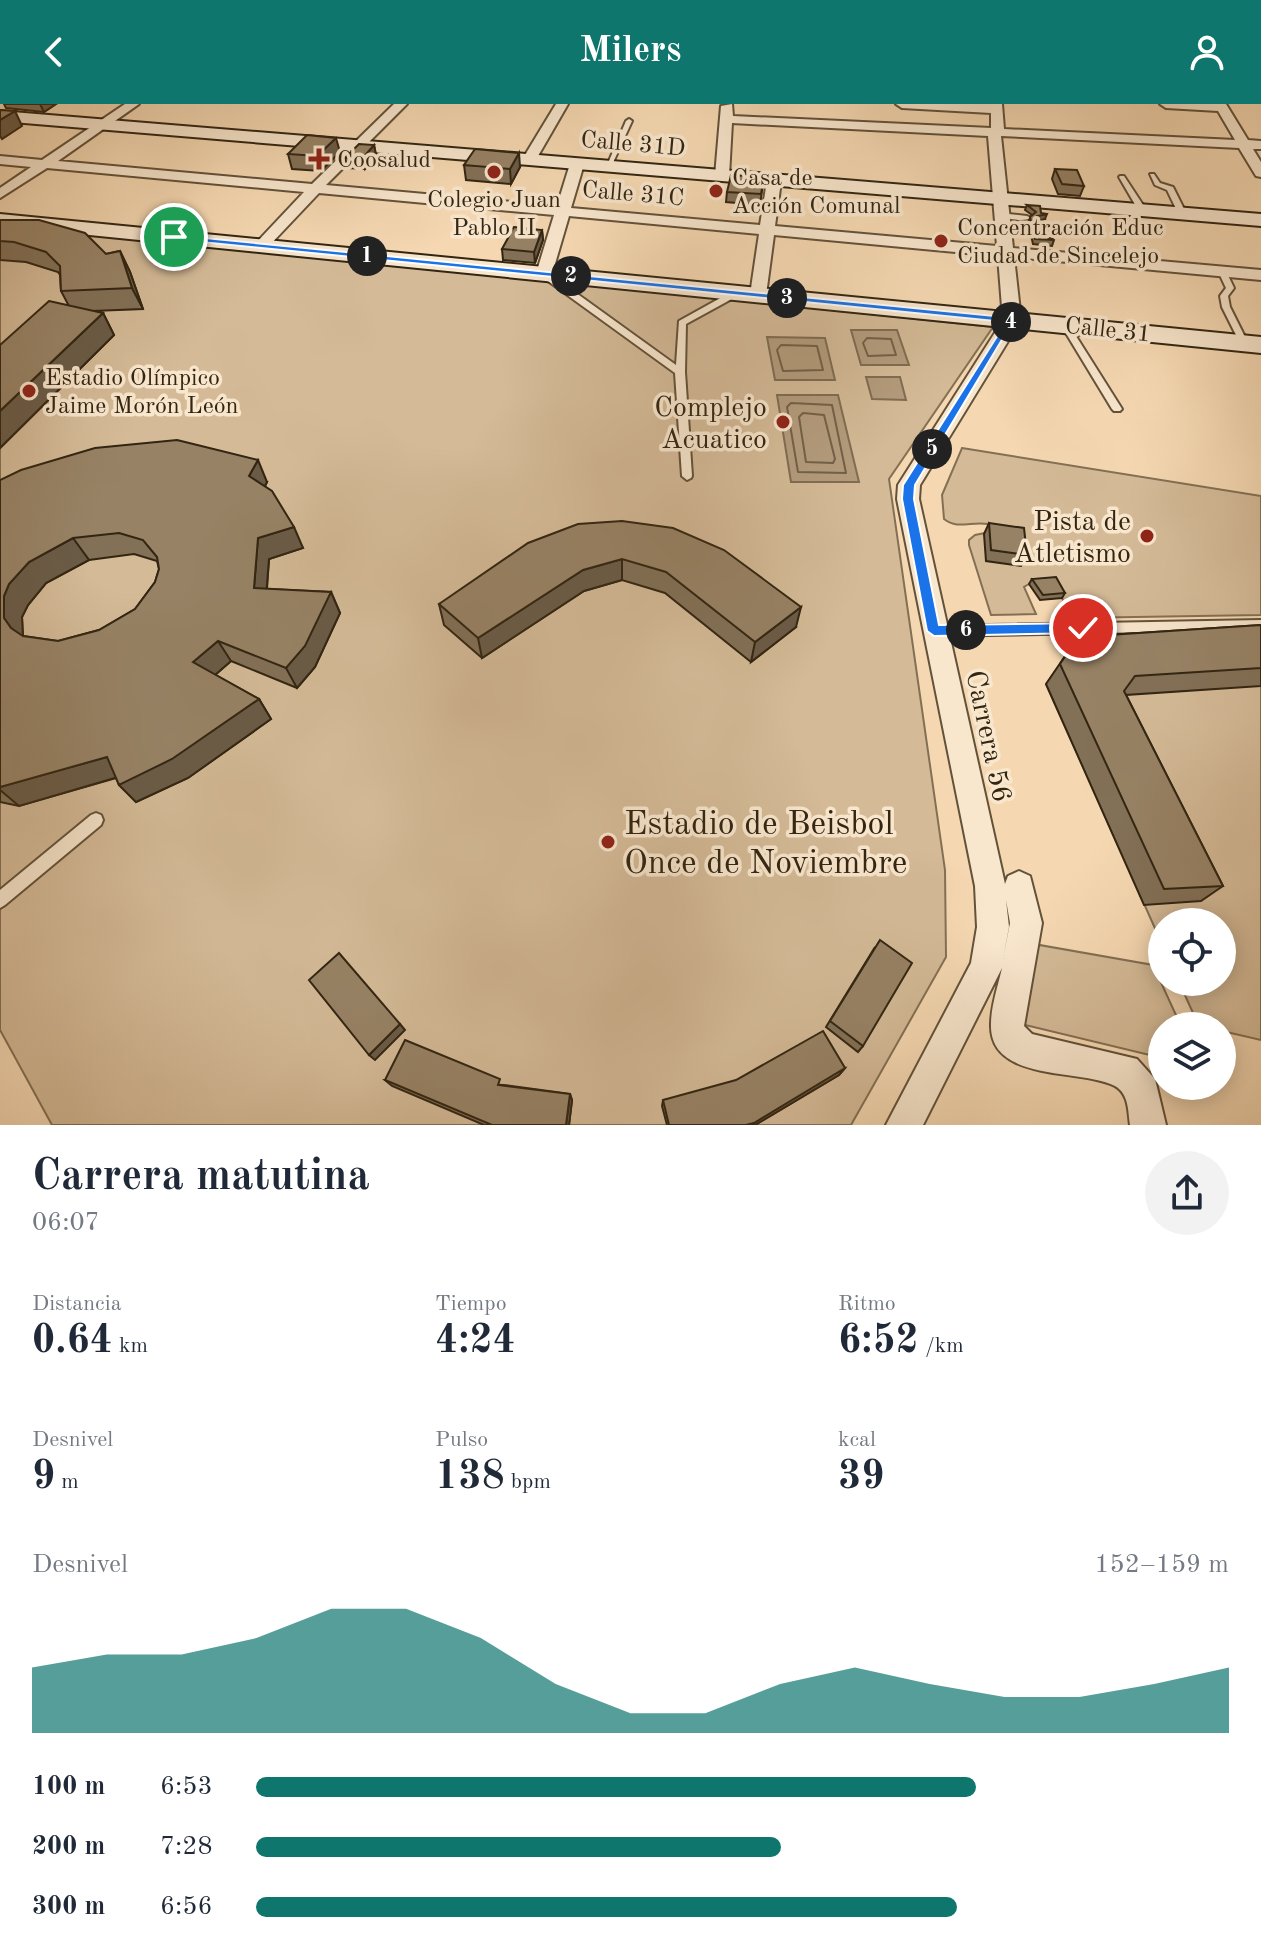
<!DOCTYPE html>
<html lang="es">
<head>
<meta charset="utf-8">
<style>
	:root { --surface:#fff; --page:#f2f2f3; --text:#1f2937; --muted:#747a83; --accent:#0f766e }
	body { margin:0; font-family:"Old Standard TT",serif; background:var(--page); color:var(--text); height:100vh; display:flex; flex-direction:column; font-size:30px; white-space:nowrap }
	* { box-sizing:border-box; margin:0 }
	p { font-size:26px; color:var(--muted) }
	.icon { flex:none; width:44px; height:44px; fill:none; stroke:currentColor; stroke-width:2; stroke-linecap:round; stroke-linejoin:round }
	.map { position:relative; height:1021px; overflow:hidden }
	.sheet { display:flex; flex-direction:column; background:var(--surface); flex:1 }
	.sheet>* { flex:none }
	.fabs { position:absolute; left:1148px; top:804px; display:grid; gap:16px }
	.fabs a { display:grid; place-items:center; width:88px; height:88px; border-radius:50%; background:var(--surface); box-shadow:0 4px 20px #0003; font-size:40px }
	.pin { position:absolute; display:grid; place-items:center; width:68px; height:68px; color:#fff; margin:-34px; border:4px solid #fff; border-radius:50%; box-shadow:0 2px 8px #0007 }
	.km { position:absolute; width:40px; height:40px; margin:-20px; border-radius:50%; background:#222; color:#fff; font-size:22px; line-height:40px; text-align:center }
	.round { display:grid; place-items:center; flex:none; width:84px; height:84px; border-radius:42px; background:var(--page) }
	.summary { display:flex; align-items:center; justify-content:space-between; height:136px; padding:0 32px }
	h1 { font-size:44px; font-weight:700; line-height:60px }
	.figures { display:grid; grid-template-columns:repeat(3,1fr); gap:12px; height:136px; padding:8px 32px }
	.figures div { display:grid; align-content:center }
	.figures b { font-size:40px; font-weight:700 }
	.figures small { font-size:22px; font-weight:400 }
	.figures p { font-size:22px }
	.chart { height:224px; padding:16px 32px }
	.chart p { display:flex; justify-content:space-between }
	.chart svg { width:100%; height:144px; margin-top:8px; fill:var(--accent); opacity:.7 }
	ul { padding:0 32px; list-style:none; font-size:26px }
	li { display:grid; grid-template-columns:128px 96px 1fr; align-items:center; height:60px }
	li i { height:20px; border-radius:10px; background:var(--accent) }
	header { display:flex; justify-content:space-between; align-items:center; height:104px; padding:0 32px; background:var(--accent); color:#fff; font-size:36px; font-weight:700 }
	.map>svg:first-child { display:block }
</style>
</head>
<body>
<header><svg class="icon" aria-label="back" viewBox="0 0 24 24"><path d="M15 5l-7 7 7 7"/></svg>Milers<svg class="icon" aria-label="person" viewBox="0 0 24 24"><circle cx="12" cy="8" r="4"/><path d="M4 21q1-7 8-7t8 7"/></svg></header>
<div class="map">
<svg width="1261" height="1021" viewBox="0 0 1261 1021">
	<rect width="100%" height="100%" fill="#f5d8b2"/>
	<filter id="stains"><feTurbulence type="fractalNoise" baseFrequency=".0025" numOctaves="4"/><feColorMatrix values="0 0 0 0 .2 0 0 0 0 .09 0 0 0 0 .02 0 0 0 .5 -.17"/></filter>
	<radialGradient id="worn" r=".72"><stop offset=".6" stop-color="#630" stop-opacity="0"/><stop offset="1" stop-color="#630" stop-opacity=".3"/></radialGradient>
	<!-- green -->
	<g fill="#d4ba97" stroke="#837054" stroke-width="2">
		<path d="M 0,120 L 993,223 L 889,375 L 945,766 L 946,853 L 851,1021 L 52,1021 L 0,926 Z"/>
		<path d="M 962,344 L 1261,392 L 1261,511 L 1072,514 L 1062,494 L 1029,480 L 1024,483 L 1036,510 L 991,511 L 969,441 L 969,436 L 975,431 L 990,428 L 988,420 C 971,417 958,426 944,415 L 942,391 Z"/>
		<path d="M 1261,540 L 1261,936 L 1222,927 L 1222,922 L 1198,920 L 1179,878 L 1222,878 L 1222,818 L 1162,818 L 1162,840 L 1046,580 L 1065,553 Z"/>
		<path d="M 1011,836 L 1153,861 L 1181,922 L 1162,922 L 1162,954 L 1021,920 Z"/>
	</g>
	<!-- water -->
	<g fill="#b39b7c" stroke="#7f6c52" stroke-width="2">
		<path d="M 851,226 L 897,226 L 909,261 L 861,261 Z"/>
		<path d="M 767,233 L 825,234 L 835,276 L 775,276 Z"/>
		<path d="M 866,273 L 900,273 L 906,296 L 872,295 Z"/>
		<path d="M 777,291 L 838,291 L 859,378 L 791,378 Z"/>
	</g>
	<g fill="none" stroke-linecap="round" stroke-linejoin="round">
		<!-- shore -->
		<g stroke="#726047" stroke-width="2">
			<path d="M 867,234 L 891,235 L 896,251 L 868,252 L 863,239 Z"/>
			<path d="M 781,241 L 817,242 L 823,266 L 783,267 L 777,246 Z"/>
			<path d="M 791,299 L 832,301 L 846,369 L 798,368 L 787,303 Z"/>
			<path d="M 803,309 L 824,311 L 835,355 L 833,359 L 806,358 L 799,313 Z"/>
		</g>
		<defs>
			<g id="lane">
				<path d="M 629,15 L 632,17 L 611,63 L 606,64 L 626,17 Z"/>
				<path d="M 1150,70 L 1154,70 L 1160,79 L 1173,83 L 1186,109 L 1185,111 L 1179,111 L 1167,86 L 1155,81 Z"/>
				<path d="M 1120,72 L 1124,72 L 1147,107 L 1146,109 L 1140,109 L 1119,73 Z"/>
				<path d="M 999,109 L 1027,112 L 1031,114 C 1023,118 1006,115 998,111 Z"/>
				<path d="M 1038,119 L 1044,119 L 1052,134 L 1051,136 L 1045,136 L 1037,121 Z"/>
				<path d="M 1219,165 L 1225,165 L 1234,184 L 1228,192 L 1230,203 L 1248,239 L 1247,241 L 1244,242 L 1240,239 L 1222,203 L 1220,192 L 1226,184 L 1218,167 Z"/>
				<path d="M 541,168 L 547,168 L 676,261 L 679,217 L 733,187 L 739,187 L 739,191 L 686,220 L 685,268 L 692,372 L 691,374 L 687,376 L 682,372 L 675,269 L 541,172 Z"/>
				<path d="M 1065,218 L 1069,221 L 1122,305 L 1120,307 L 1114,307 L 1112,305 L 1061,221 Z"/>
				<path d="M 1261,516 L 1261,526 L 934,532 L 930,530 L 928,527 L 930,524 L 934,522 Z"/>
				<path d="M 96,709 L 101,711 L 103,716 L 101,721 L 5,801 L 0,804 L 0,786 L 91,711 Z"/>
			</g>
			<g id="street">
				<path d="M 125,0 L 139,0 L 58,57 L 312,80 L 394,0 L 407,0 L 326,81 L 557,102 L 570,60 L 577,56 L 584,60 L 571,104 L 760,121 L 767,77 L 774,73 L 781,77 L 775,122 L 997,142 L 988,32 L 732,19 L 729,72 L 722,76 L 715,72 L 721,2 L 732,0 L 733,12 L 991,24 L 991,9 L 902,4 L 896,0 L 1002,0 L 1004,25 L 1235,36 L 1218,7 L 1166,4 L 1160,0 L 1226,0 L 1248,36 L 1261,37 L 1261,45 L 1253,45 L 1261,58 L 1261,73 L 1256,72 L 1239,44 L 1001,32 L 1013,144 L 1261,166 L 1261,176 L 1014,153 L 1021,216 L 920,381 L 919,395 L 1005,780 L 1008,772 L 1019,767 L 1030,772 L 1042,819 L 1024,922 L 1032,930 L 1137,955 L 1155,975 L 1166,1021 L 1130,1021 C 1128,1007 1129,990 1115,982 C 1081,964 989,979 991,920 C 991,902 998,882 1002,864 L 923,1021 L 886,1021 L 971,859 L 977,823 L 975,782 L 897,395 L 898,381 L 1003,216 L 998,152 L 774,131 L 766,191 L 758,196 L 750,191 L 759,130 L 569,112 L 552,170 L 544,175 L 536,170 L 554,111 L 319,89 L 266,145 L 261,147 L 253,142 L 256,139 L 304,88 L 47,64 L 0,94 L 0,84 L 31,63 L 0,60 L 0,52 L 42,56 ZM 1006,796 L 1010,819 L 1003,855 L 1009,823 Z"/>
				<path d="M 556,0 L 568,0 L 534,59 L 524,59 L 522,56 Z"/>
			</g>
			<g id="secondary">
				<path d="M 0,7 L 1261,110 L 1261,122 L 0,17 Z"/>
				<path d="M 0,110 L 1261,233 L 1261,249 L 0,122 Z"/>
			</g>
		</defs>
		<!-- lane casing -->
		<use href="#lane" stroke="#63523a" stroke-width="4"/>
		<!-- street casing -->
		<use href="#street" stroke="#63523a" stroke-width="4"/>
		<!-- secondary casing -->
		<use href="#secondary" stroke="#322512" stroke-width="4"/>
		<!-- lane -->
		<use href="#lane" fill="#f8e6cd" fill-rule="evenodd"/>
		<!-- street -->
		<use href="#street" fill="#f8e6cd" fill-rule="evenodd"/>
		<!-- secondary -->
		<use href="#secondary" fill="#f8e6cd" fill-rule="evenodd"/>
	</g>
	<!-- wall -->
	<g fill="#827057" stroke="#322512" stroke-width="2" fill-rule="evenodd">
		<path d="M 4,0 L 56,0 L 44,8 L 6,4 Z"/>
		<path d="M 374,41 L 376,51 L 365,65 L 347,64 L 345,54 Z"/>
		<path d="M 340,48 L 321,67 L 292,65 L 288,50 Z"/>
		<path d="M 464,61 L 520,63 L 511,80 L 466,76 Z"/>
		<path d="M 1055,65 L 1084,82 L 1080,92 L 1058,90 L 1052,75 Z"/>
		<path d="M 764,73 L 760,101 L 726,98 L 727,88 Z"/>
		<path d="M 1027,101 L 1041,109 L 1045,115 L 1036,117 L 1044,132 L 1054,136 L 1052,142 L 1033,140 L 1028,118 L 1032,111 L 1025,106 Z"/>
		<path d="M 0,116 L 106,150 L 120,147 L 130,168 L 143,205 L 92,207 L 103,209 L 114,231 L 0,344 L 0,241 L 69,202 L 61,187 L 60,171 L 58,168 L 26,158 L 0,156 Z"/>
		<path d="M 542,126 L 543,136 L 535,159 L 503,156 L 502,145 Z"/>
		<path d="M 0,376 L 267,378 L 265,382 L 303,444 L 269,455 L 267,485 L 331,488 L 340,509 L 315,563 L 297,584 L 231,557 L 215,571 L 259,595 L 271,615 L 188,674 L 136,698 L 119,681 L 116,674 L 19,702 L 0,698 ZM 134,450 L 157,457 L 159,465 L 155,478 L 135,505 L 99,526 L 58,537 L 23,532 L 22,513 L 28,501 L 46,479 L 89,456 Z"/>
		<path d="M 622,417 L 796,523 L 751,558 L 665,489 L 622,476 L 584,487 L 482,554 L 444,521 L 439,500 Z"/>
		<path d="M 989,419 L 1027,451 L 1021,462 L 986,457 L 984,430 Z"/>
		<path d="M 1032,475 L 1065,489 L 1062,494 L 1040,496 L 1029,480 Z"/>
		<path d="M 1261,521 L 1261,582 L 1126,591 L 1223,782 L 1201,797 L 1144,801 L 1046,580 L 1078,533 Z"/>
		<path d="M 875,843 L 863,942 L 858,948 L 826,923 Z"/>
		<path d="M 845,964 L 839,971 L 755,1021 L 667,1021 L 662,1002 L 663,996 Z"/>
		<path d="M 385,976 L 504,981 L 570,990 L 572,996 L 569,1021 L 484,1021 L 392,982 Z"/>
	</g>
	<!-- shaded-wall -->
	<g fill="#6a5b47" stroke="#322512" stroke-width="2">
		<path d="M 40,0 L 56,0 L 44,8 Z"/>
		<path d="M 15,7 L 22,22 L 2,35 L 0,32 L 0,16 Z"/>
		<path d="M 336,34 L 340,48 L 321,67 L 317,52 Z"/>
		<path d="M 374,41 L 376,51 L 365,65 L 362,55 Z"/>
		<path d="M 519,49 L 520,63 L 511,80 L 510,65 Z"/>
		<path d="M 1047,110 L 1045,115 L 1035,118 L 1037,112 Z"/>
		<path d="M 542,126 L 543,136 L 535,159 L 534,148 Z"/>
		<path d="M 120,147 L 130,168 L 143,205 L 132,184 Z"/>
		<path d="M 103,209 L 114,231 L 0,344 L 0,307 Z"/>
		<path d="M 258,356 L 267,378 L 259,393 L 249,372 Z"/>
		<path d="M 294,423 L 303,444 L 269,455 L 265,505 L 254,484 L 258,434 Z"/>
		<path d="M 73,434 L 89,456 L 46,479 L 28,501 L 22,513 L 23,534 L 11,524 L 4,514 L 4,492 L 9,480 L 29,458 Z"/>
		<path d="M 622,455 L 622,476 L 584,487 L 482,554 L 478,534 L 583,466 Z"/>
		<path d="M 331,488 L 340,509 L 315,563 L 297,584 L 286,564 Z"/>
		<path d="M 801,503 L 796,523 L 751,558 L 755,538 Z"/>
		<path d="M 218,537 L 231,557 L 207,578 L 193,558 Z"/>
		<path d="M 259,595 L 271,615 L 188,674 L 136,698 L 119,681 Z"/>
		<path d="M 107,653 L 125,671 L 19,702 L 0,686 L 0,683 Z"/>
		<path d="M 400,920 L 405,926 L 375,956 L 369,951 Z"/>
		<path d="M 845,964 L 839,971 L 755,1021 L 746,1021 Z"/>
		<path d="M 570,990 L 572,996 L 569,1021 L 566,1021 Z"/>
	</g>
	<!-- building -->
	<g fill="#978265" stroke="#322512" stroke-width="2" fill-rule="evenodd">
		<path d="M 0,6 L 15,7 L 0,16 Z"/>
		<path d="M 307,31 L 336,34 L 317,52 L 288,50 Z"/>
		<path d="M 359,40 L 374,41 L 362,55 L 345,54 Z"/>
		<path d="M 475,45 L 519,49 L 510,65 L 464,61 Z"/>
		<path d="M 1055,65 L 1077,66 L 1084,82 L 1062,80 Z"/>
		<path d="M 731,71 L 764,73 L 761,90 L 727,88 Z"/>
		<path d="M 1027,101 L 1040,102 L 1041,109 L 1047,110 L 1037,112 L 1036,117 L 1044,132 L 1054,136 L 1035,135 L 1030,113 L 1036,108 Z"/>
		<path d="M 0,116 L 39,116 L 85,129 L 106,150 L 120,147 L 132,184 L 61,187 L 60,162 L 46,148 L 14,138 L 0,137 Z"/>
		<path d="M 514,123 L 542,126 L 534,148 L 502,145 Z"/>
		<path d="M 49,197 L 103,209 L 0,307 L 0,241 Z"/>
		<path d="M 177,336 L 258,356 L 249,372 L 272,387 L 294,423 L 258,434 L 254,484 L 331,488 L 305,542 L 286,564 L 218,537 L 193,558 L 259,595 L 172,655 L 119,681 L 107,653 L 0,683 L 0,376 L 21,366 L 95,344 ZM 119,429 L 143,436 L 157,453 L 159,465 L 155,478 L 135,505 L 99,526 L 58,537 L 23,532 L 11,524 L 4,514 L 4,492 L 9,480 L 29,458 L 73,434 Z"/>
		<path d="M 622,417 L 673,424 L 724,446 L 801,503 L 755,538 L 666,468 L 622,455 L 583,466 L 478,534 L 439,500 L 528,439 L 578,420 Z"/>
		<path d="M 989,419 L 1024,424 L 1027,451 L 991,446 Z"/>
		<path d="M 1056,473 L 1065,489 L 1043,491 L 1032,475 Z"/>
		<path d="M 1261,521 L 1261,564 L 1135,572 L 1124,587 L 1223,782 L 1164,785 L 1060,560 L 1078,533 Z"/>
		<path d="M 880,836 L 912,859 L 863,942 L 830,917 Z"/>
		<path d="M 339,849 L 400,920 L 369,951 L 309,876 Z"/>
		<path d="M 823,927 L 845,964 L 754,1019 L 746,1021 L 669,1021 L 663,996 L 736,976 Z"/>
		<path d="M 405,936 L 500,975 L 498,981 L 570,990 L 566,1021 L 492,1021 L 385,976 Z"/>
	</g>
	<!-- route -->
	<path fill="#1a73e8" stroke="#fff" stroke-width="2" d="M 174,131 L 1015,214 L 915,381 L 914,395 L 939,521 L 1083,519 L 1089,524 L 1083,529 L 934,532 L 927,527 L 902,395 L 903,381 L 1006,218 L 171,135 Z"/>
	<!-- markers -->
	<g fill="#8f2418" stroke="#f8e6cd" stroke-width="3">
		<path d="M315 43h8v8h8v8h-8v8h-8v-8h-8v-8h8z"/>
		<circle cx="494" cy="68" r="8"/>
		<circle cx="716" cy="87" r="8"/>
		<circle cx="941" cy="137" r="8"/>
		<circle cx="29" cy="287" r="8"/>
		<circle cx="783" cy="318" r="8"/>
		<circle cx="1147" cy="432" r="8"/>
		<circle cx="608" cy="738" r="8"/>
	</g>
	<g text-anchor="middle" stroke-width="7" stroke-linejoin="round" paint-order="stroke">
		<!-- far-street labels -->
		<g font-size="24" fill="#322512" stroke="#f8e6cd">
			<text transform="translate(633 39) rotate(5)" y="8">Calle 31D</text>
			<text transform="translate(633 89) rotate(5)" y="8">Calle 31C</text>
			<text transform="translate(1108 225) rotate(6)" y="8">Calle 31</text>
		</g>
		<!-- far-poi labels -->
		<g font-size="24" fill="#322512" stroke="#f8e6cd" text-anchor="start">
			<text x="337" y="63">Coosalud</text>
			<text x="732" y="81">Casa de<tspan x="732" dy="28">Acción Comunal</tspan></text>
			<text x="494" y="103" text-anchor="middle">Colegio Juan<tspan x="494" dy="28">Pablo II</tspan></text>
			<text x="957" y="131">Concentración Educ<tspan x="957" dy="28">Ciudad de Sincelejo</tspan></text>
			<text x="45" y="281">Estadio Olímpico<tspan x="45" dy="28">Jaime Morón León</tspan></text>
		</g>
		<!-- poi labels -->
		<g font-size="28" fill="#322512" stroke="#f8e6cd" text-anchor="end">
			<text x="767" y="312">Complejo<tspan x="767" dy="32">Acuatico</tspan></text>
			<text x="1131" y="426">Pista de<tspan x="1131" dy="32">Atletismo</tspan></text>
		</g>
		<!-- street labels -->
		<g font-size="28" fill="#322512" stroke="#f8e6cd">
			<text transform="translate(990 632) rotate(78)" y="10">Carrera 56</text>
		</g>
		<!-- near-poi labels -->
		<g font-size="34" fill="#322512" stroke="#f8e6cd" text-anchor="start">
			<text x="624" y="730">Estadio de Beisbol<tspan x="624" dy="39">Once de Noviembre</tspan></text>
		</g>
	</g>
	<rect width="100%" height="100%" filter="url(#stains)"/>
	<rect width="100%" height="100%" fill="url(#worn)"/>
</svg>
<div class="fabs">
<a><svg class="icon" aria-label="locate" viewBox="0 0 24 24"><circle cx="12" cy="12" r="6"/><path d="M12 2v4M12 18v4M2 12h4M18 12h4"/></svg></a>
<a><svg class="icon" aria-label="layers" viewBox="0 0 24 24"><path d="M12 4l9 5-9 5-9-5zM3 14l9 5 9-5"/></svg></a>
</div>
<div class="pin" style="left:174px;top:133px;background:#1e9e55"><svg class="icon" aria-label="arrive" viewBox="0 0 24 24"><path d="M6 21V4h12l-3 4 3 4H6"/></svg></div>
<div class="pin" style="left:1083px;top:524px;background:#d93025"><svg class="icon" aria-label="check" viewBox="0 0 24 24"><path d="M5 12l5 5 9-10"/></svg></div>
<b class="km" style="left:367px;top:152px">1</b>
<b class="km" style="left:571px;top:172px">2</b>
<b class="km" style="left:787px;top:194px">3</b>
<b class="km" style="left:1011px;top:218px">4</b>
<b class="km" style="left:932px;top:345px">5</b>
<b class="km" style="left:966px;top:526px">6</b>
</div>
<section class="sheet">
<div class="summary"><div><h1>Carrera matutina</h1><p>06:07</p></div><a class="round"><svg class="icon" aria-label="share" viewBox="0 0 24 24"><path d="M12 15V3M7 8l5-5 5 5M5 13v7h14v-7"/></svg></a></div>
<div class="figures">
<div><p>Distancia</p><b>0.64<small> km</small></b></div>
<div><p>Tiempo</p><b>4:24</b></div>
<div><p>Ritmo</p><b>6:52<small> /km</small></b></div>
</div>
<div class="figures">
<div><p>Desnivel</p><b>9<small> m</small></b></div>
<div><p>Pulso</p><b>138<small> bpm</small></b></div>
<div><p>kcal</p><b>39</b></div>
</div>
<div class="chart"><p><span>Desnivel</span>152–159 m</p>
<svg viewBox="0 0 160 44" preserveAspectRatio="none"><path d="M0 44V24L10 20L20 20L30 15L40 6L50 6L60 15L70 29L80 38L90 38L100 29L110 24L120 29L130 33L140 33L150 29L160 24V44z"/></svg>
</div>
<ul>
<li><b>100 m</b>6:53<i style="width:74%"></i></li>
<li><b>200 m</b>7:28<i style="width:54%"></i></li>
<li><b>300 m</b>6:56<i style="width:72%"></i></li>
</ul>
</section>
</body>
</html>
